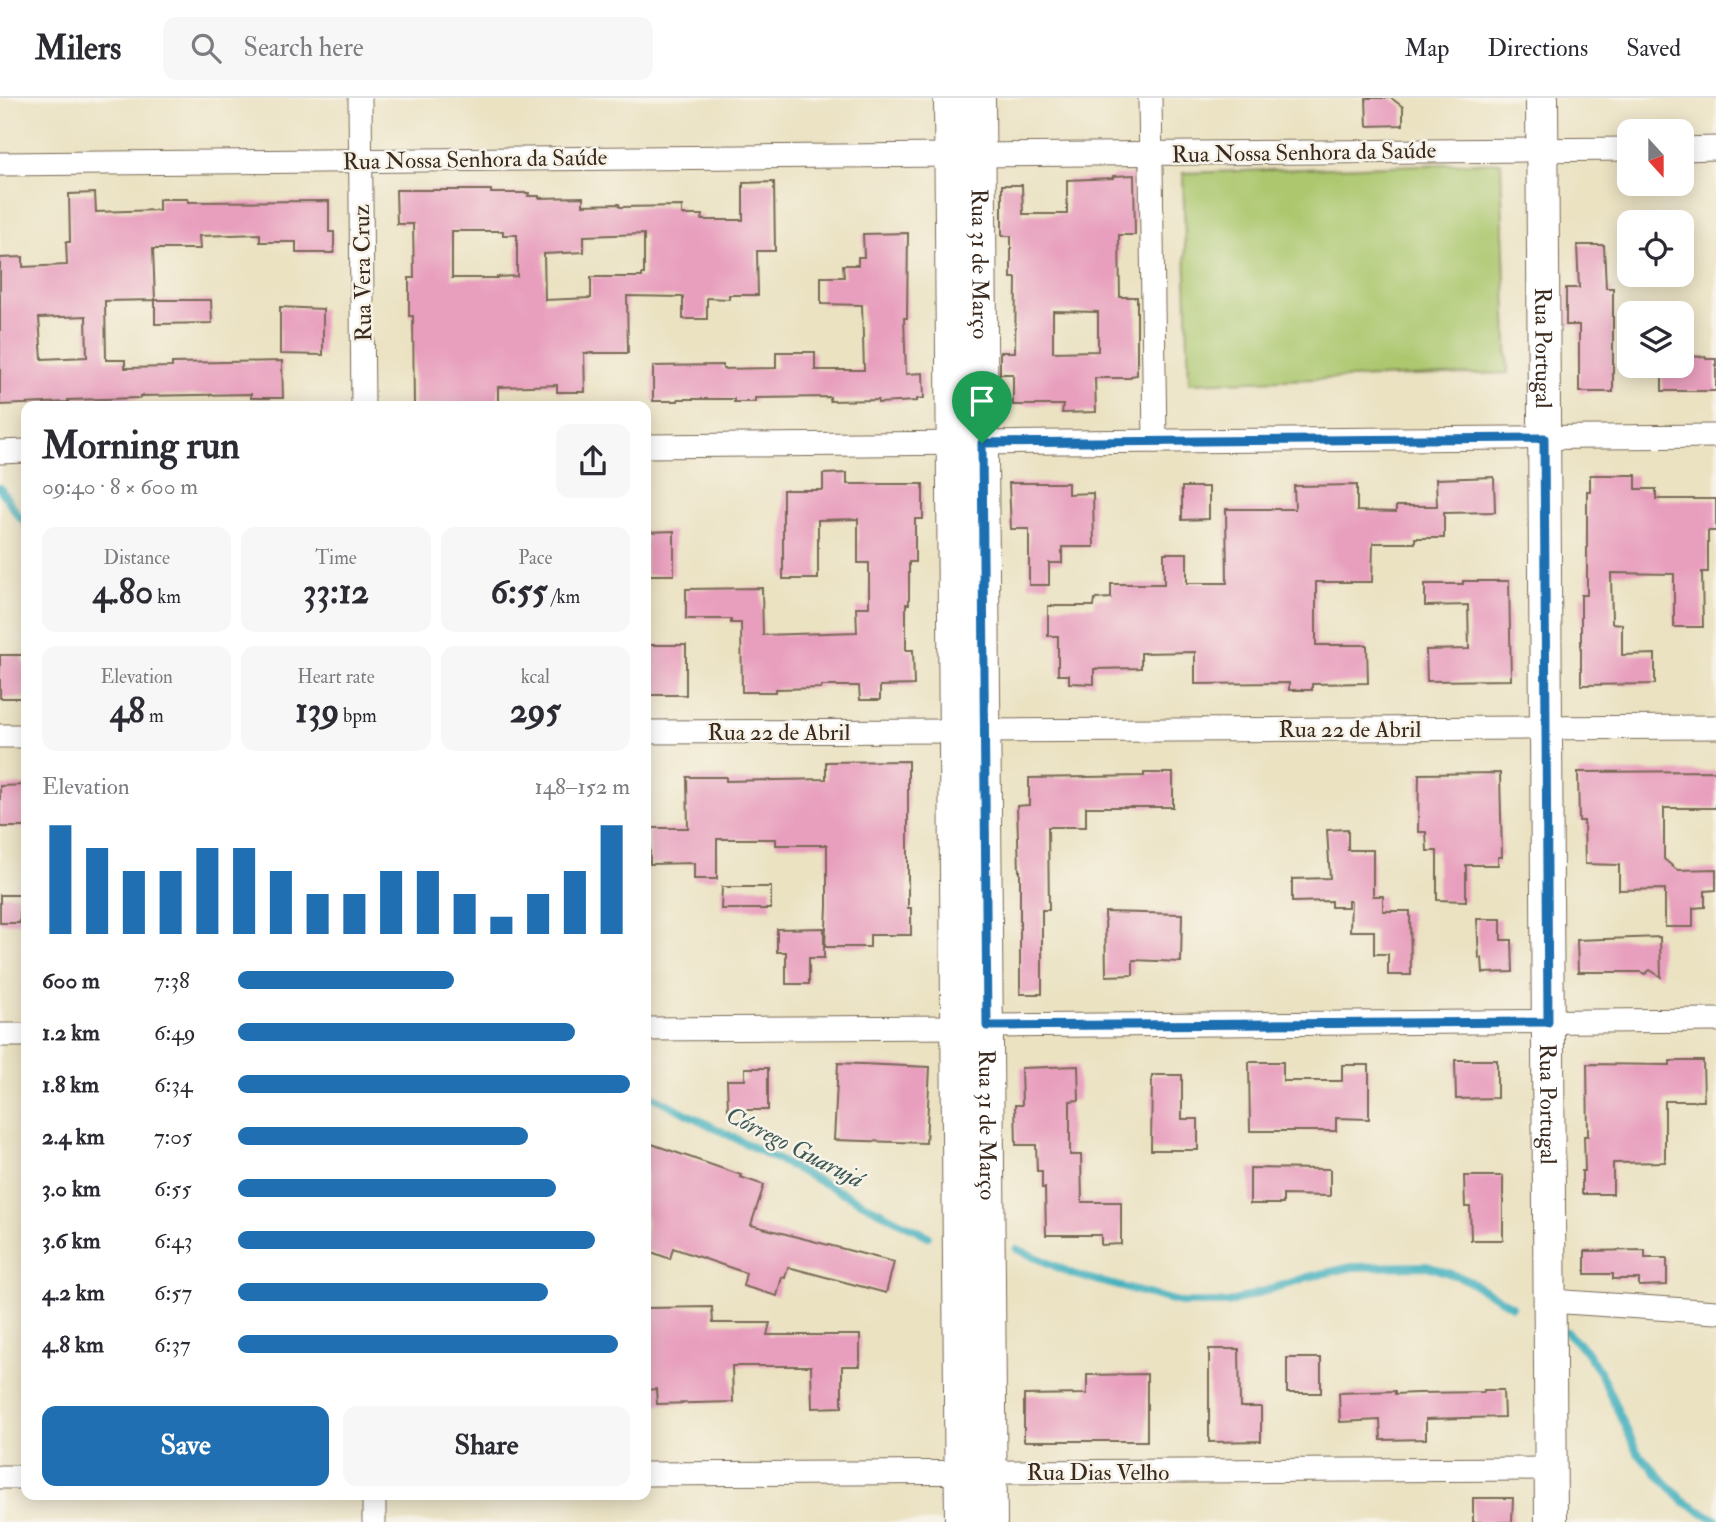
<!DOCTYPE html>
<html lang="en">
<head>
<meta charset="utf-8">
<style>
	:root { --surface:#fff; --page:#f7f7f7; --text:#2b2b33; --muted:#7c7c81; --line:#e1e1e2; --accent:#1f6fb2 }
	body { margin:0; font-family:"IM FELL Double Pica",serif; background:var(--page); color:var(--text); height:100vh; display:flex; flex-direction:column; font-size:26px; white-space:nowrap }
	* { box-sizing:border-box; margin:0 }
	p { font-size:23px; color:var(--muted) }
	.icon { flex:none; width:38px; height:38px; fill:none; stroke:currentColor; stroke-width:2; stroke-linecap:round; stroke-linejoin:round }
	.map { position:relative; flex:1; overflow:hidden }
	.side { position:absolute; left:21px; top:303px; width:630px; height:1099px; display:flex; flex-direction:column; background:var(--surface); border-radius:14px; box-shadow:0 4px 18px #0003 }
	.side>* { flex:none }
	.needle { width:46px; rotate:159deg }
	.tools { position:absolute; left:1617px; top:21px; display:grid; gap:14px }
	.tools a { display:grid; place-items:center; width:77px; height:77px; border-radius:14px; background:var(--surface); box-shadow:0 4px 18px #0003; font-size:35px }
	.pin { position:absolute; display:grid; place-items:center; width:60px; height:60px; color:#fff; margin:-72px -30px; border-radius:50% 50% 50% 0; rotate:-45deg; box-shadow:0 0 7px #0007 }
	.pin .icon { rotate:45deg }
	.round { display:grid; place-items:center; flex:none; width:74px; height:74px; border-radius:14px; background:var(--page) }
	.head { display:flex; align-items:center; justify-content:space-between; height:119px; padding:0 21px }
	h1 { font-size:38px; font-weight:700; line-height:52px }
	.metrics { display:grid; grid-template-columns:repeat(3,1fr); gap:10px; height:119px; padding:7px 21px }
	.metrics div { display:grid; align-content:center; border-radius:14px; background:var(--page); text-align:center }
	.metrics b { font-size:35px; font-weight:700 }
	.metrics small { font-size:19px; font-weight:400 }
	.metrics p { font-size:19px }
	.chart { height:196px; padding:14px 21px }
	.chart p { display:flex; justify-content:space-between }
	.chart svg { width:100%; height:126px; margin-top:7px; stroke:var(--accent); stroke-width:6 }
	.cta { display:flex; gap:14px; margin-top:auto; padding:14px 21px }
	.cta a { flex:1; height:80px; border-radius:14px; background:var(--accent); color:#fff; font-size:28px; font-weight:700; line-height:80px; text-align:center }
	.cta a+a { background:var(--page); color:var(--text) }
	ul { padding:0 21px; list-style:none; font-size:23px }
	li { display:grid; grid-template-columns:112px 84px 1fr; align-items:center; height:52px }
	li i { height:18px; border-radius:9px; background:var(--accent) }
	header { display:flex; align-items:center; gap:42px; box-sizing:border-box; height:98px; padding:0 35px; background:var(--surface); border-bottom:2px solid var(--line) }
	header strong { font-size:33px }
	nav { display:flex; gap:38px; margin-inline-start:auto; font-size:24px }
	.search { width:490px; height:63px; background:var(--page); display:flex; align-items:center; gap:18px; box-sizing:border-box; padding:0 24px; border-radius:14px; color:var(--muted); font-size:26px }
	.map>svg:first-child { display:block }
</style>
</head>
<body>
<header>
<strong>Milers</strong>
<div class="search"><svg class="icon" aria-label="search" viewBox="0 0 24 24"><circle cx="10" cy="10" r="6"/><path d="M15 15l6 6"/></svg>Search here</div>
<nav><a>Map</a><a>Directions</a><a>Saved</a></nav>
</header>
<div class="map">
<svg width="1716" height="1424" viewBox="0 0 1716 1424">
	<rect width="100%" height="100%" fill="#f7f3e8"/>
	<filter id="ink" filterUnits="userSpaceOnUse"><feTurbulence type="fractalNoise" baseFrequency=".0143" numOctaves="2"/><feDisplacementMap in="SourceGraphic" scale="14" xChannelSelector="R" yChannelSelector="G"/><feConvolveMatrix kernelMatrix="1 2 1 2 8 2 1 2 1" color-interpolation-filters="sRGB"/></filter>
	<filter id="wash" filterUnits="userSpaceOnUse"><feTurbulence type="fractalNoise" baseFrequency=".00686" numOctaves="4" result="noise"/><feDisplacementMap in="SourceGraphic" scale="28" xChannelSelector="R" yChannelSelector="G"/><feGaussianBlur stdDeviation="1.57" result="paint"/><feColorMatrix in="noise" values="0 0 0 0 0 0 0 0 0 0 0 0 0 0 0 0 0 1.4 0 .05"/><feComposite in="paint" operator="in"/></filter>
	<g filter="url(#wash)">
		<rect width="100%" height="100%" fill="#ebe2c2"/>
		<!-- green -->
		<path fill="#acc76e" stroke="#747846" stroke-width="2" d="M 1501,64 L 1508,275 L 1189,285 L 1183,75 Z"/>
		<g fill="none" stroke-linecap="round" stroke-linejoin="round">
			<!-- stream -->
			<g stroke="#42b0be" stroke-width="8">
				<path d="M 0,390 L 18,417 L 26,425"/>
				<path d="M 646,995 L 928,1138"/>
				<path d="M 1017,1151 L 1075,1177 L 1183,1205 L 1228,1205 L 1308,1179 L 1352,1169 L 1427,1168 L 1463,1180 L 1512,1208"/>
				<path d="M 1566,1234 L 1585,1252 L 1600,1274 L 1637,1354 L 1683,1403 L 1716,1422"/>
			</g>
		</g>
		<g id="blocks">
			<!-- building -->
			<g fill="#e89fbd" fill-rule="evenodd">
				<path d="M 1366,0 L 1391,0 L 1403,9 L 1403,27 L 1367,28 Z"/>
				<path d="M 1134,77 L 1135,137 L 1119,137 L 1120,199 L 1137,199 L 1137,277 L 1131,278 L 1130,280 L 1095,280 L 1096,314 L 1062,315 L 1063,307 L 1013,307 L 1013,276 L 1000,276 L 1000,254 L 1015,254 L 1016,180 L 1011,180 L 1011,138 L 1002,138 L 1002,87 L 1022,87 L 1023,116 L 1067,116 L 1067,82 L 1113,80 L 1113,78 ZM 1053,213 L 1098,214 L 1098,253 L 1053,254 Z"/>
				<path d="M 774,84 L 775,153 L 757,153 L 758,197 L 729,197 L 729,201 L 707,200 L 707,221 L 683,221 L 683,199 L 627,198 L 628,255 L 584,255 L 585,294 L 557,294 L 557,287 L 498,289 L 498,308 L 414,308 L 413,218 L 409,218 L 409,180 L 414,180 L 413,126 L 397,126 L 396,92 L 491,92 L 491,95 L 529,95 L 528,98 L 539,98 L 539,100 L 583,99 L 583,107 L 619,106 L 620,109 L 682,108 L 682,117 L 703,117 L 702,122 L 743,122 L 743,85 ZM 452,133 L 503,133 L 503,137 L 517,137 L 517,178 L 497,179 L 497,180 L 452,180 ZM 644,136 L 644,176 L 642,176 L 642,179 L 591,179 L 591,200 L 545,202 L 544,156 L 584,154 L 584,138 Z"/>
				<path d="M 95,95 L 96,114 L 159,112 L 159,101 L 188,101 L 188,104 L 329,103 L 329,134 L 334,134 L 334,155 L 296,155 L 296,144 L 260,144 L 260,136 L 199,138 L 200,151 L 153,151 L 155,202 L 211,202 L 212,225 L 155,226 L 155,202 L 105,203 L 106,262 L 125,262 L 125,270 L 172,269 L 172,265 L 282,263 L 283,300 L 251,300 L 251,296 L 140,298 L 140,300 L 68,302 L 68,304 L 0,307 L 0,160 L 23,159 L 23,169 L 67,167 L 66,144 L 70,144 L 69,96 ZM 86,218 L 87,259 L 42,261 L 39,220 Z"/>
				<path d="M 908,135 L 907,220 L 904,220 L 906,276 L 923,275 L 924,300 L 917,301 L 917,303 L 878,305 L 878,302 L 830,303 L 830,299 L 755,300 L 755,304 L 734,304 L 734,301 L 678,301 L 678,303 L 653,303 L 653,268 L 723,267 L 723,271 L 776,270 L 776,254 L 815,254 L 815,272 L 864,272 L 862,207 L 821,206 L 821,179 L 844,179 L 843,167 L 858,167 L 858,159 L 864,159 L 863,136 Z"/>
				<path d="M 1577,147 L 1604,147 L 1606,190 L 1613,190 L 1613,294 L 1579,294 L 1579,227 L 1566,227 L 1566,190 L 1579,190 Z"/>
				<path d="M 280,209 L 323,211 L 323,257 L 280,256 Z"/>
				<path d="M 1682,258 L 1706,259 L 1706,261 L 1716,261 L 1716,293 L 1662,293 L 1662,268 L 1682,268 Z"/>
				<path d="M 847,375 L 847,386 L 923,386 L 923,421 L 915,421 L 915,464 L 909,464 L 909,506 L 906,506 L 906,552 L 913,552 L 914,587 L 880,588 L 880,602 L 860,602 L 859,588 L 821,588 L 821,590 L 775,591 L 775,594 L 742,594 L 741,525 L 731,525 L 731,521 L 686,521 L 686,491 L 762,490 L 763,537 L 857,534 L 856,509 L 869,509 L 869,465 L 858,465 L 858,421 L 818,422 L 818,481 L 783,481 L 783,392 L 823,392 L 823,376 Z"/>
				<path d="M 1590,377 L 1636,377 L 1636,391 L 1656,391 L 1656,401 L 1716,401 L 1716,433 L 1708,433 L 1708,474 L 1702,474 L 1703,529 L 1674,529 L 1674,476 L 1611,475 L 1612,525 L 1622,526 L 1622,557 L 1655,556 L 1655,586 L 1581,587 L 1581,497 L 1587,497 L 1587,393 L 1590,393 Z"/>
				<path d="M 1494,379 L 1495,414 L 1444,415 L 1444,440 L 1415,440 L 1415,445 L 1373,445 L 1372,484 L 1316,484 L 1316,547 L 1367,547 L 1368,585 L 1312,586 L 1312,592 L 1289,592 L 1289,585 L 1195,586 L 1195,554 L 1141,555 L 1141,570 L 1094,571 L 1094,586 L 1069,585 L 1069,577 L 1058,577 L 1058,538 L 1048,538 L 1048,508 L 1094,508 L 1095,501 L 1111,500 L 1111,486 L 1164,486 L 1164,455 L 1187,455 L 1187,485 L 1227,485 L 1226,411 L 1295,411 L 1294,388 L 1357,387 L 1357,413 L 1396,414 L 1396,408 L 1437,408 L 1436,381 Z"/>
				<path d="M 1009,385 L 1068,385 L 1068,396 L 1093,395 L 1094,449 L 1062,449 L 1062,465 L 1049,465 L 1049,487 L 1029,487 L 1029,431 L 1011,431 Z"/>
				<path d="M 1182,389 L 1209,389 L 1209,421 L 1182,422 Z"/>
				<path d="M 674,433 L 674,477 L 646,477 L 646,434 Z"/>
				<path d="M 1463,483 L 1509,483 L 1511,582 L 1427,583 L 1426,552 L 1469,551 L 1468,507 L 1425,508 L 1425,486 L 1463,486 Z"/>
				<rect x="646" y="547" width="40" height="50"/>
				<path d="M 0,557 L 23,557 L 23,565 L 26,565 L 26,600 L 0,600 Z"/>
				<path d="M 908,663 L 908,810 L 911,810 L 911,837 L 870,837 L 870,849 L 825,849 L 827,809 L 827,747 L 776,747 L 776,741 L 717,741 L 717,781 L 694,781 L 694,765 L 650,766 L 649,730 L 688,730 L 687,679 L 726,679 L 726,683 L 826,681 L 826,664 Z"/>
				<path d="M 1716,673 L 1716,710 L 1664,710 L 1664,761 L 1677,772 L 1716,771 L 1716,792 L 1705,793 L 1705,809 L 1693,810 L 1693,829 L 1665,829 L 1665,791 L 1619,792 L 1619,767 L 1585,766 L 1584,723 L 1579,723 L 1578,674 Z"/>
				<path d="M 1144,675 L 1173,675 L 1173,709 L 1086,709 L 1086,729 L 1048,729 L 1049,812 L 1042,812 L 1042,896 L 1020,896 L 1020,773 L 1019,773 L 1017,708 L 1029,707 L 1029,680 L 1144,678 Z"/>
				<path d="M 1500,675 L 1502,759 L 1498,759 L 1498,767 L 1466,767 L 1466,803 L 1437,802 L 1437,753 L 1427,753 L 1426,734 L 1418,734 L 1419,676 Z"/>
				<path d="M 26,687 L 26,729 L 0,729 L 0,688 Z"/>
				<path d="M 1348,731 L 1348,752 L 1373,752 L 1373,798 L 1383,798 L 1383,813 L 1410,813 L 1411,877 L 1388,877 L 1388,856 L 1374,856 L 1374,833 L 1350,833 L 1351,803 L 1348,803 L 1348,809 L 1331,809 L 1331,803 L 1292,804 L 1292,781 L 1330,780 L 1327,732 Z"/>
				<path d="M 722,789 L 771,789 L 771,811 L 721,811 Z"/>
				<rect x="0" y="797" width="20" height="28"/>
				<path d="M 1105,814 L 1182,816 L 1181,864 L 1133,862 L 1133,877 L 1106,878 Z"/>
				<path d="M 1477,821 L 1501,821 L 1501,842 L 1512,842 L 1513,874 L 1483,875 L 1482,860 L 1479,860 Z"/>
				<path d="M 824,830 L 824,860 L 809,860 L 809,886 L 786,886 L 786,854 L 777,854 L 777,831 Z"/>
				<path d="M 1660,839 L 1661,879 L 1650,872 L 1645,876 L 1641,874 L 1578,874 L 1577,842 Z"/>
				<path d="M 1455,962 L 1497,962 L 1497,1000 L 1456,1001 Z"/>
				<path d="M 1670,963 L 1703,963 L 1704,1003 L 1665,1003 L 1665,1064 L 1613,1065 L 1613,1096 L 1582,1096 L 1582,1073 L 1585,1073 L 1584,1038 L 1588,1038 L 1587,966 L 1670,967 Z"/>
				<path d="M 1249,964 L 1283,964 L 1283,983 L 1342,983 L 1342,967 L 1369,967 L 1369,1021 L 1336,1020 L 1336,1033 L 1250,1033 Z"/>
				<path d="M 838,965 L 930,969 L 926,1045 L 834,1042 Z"/>
				<path d="M 1078,968 L 1079,1002 L 1070,1003 L 1070,1057 L 1081,1057 L 1082,1104 L 1121,1104 L 1121,1146 L 1101,1147 L 1101,1137 L 1046,1137 L 1045,1090 L 1042,1090 L 1042,1073 L 1037,1073 L 1036,1047 L 1016,1047 L 1015,1007 L 1022,1007 L 1021,970 Z"/>
				<path d="M 745,970 L 768,970 L 768,1012 L 728,1012 L 727,982 L 745,982 Z"/>
				<path d="M 1152,977 L 1182,977 L 1182,1021 L 1198,1021 L 1198,1052 L 1151,1052 Z"/>
				<path d="M 646,1044 L 741,1077 L 740,1079 L 764,1087 L 751,1127 L 894,1164 L 886,1195 L 788,1169 L 785,1180 L 782,1179 L 777,1198 L 743,1188 L 746,1175 L 673,1150 L 670,1161 L 646,1152 Z"/>
				<path d="M 1250,1070 L 1330,1071 L 1330,1098 L 1283,1097 L 1283,1106 L 1250,1106 Z"/>
				<path d="M 1464,1078 L 1503,1078 L 1503,1142 L 1471,1142 L 1470,1109 L 1465,1109 Z"/>
				<path d="M 1645,1152 L 1645,1160 L 1667,1160 L 1667,1187 L 1639,1188 L 1639,1181 L 1613,1181 L 1613,1176 L 1585,1176 L 1585,1153 Z"/>
				<path d="M 712,1209 L 713,1225 L 770,1225 L 767,1237 L 860,1237 L 860,1268 L 842,1268 L 842,1309 L 812,1310 L 811,1268 L 732,1268 L 733,1304 L 657,1306 L 656,1291 L 646,1292 L 646,1210 Z"/>
				<path d="M 1209,1251 L 1239,1251 L 1240,1309 L 1261,1309 L 1261,1343 L 1209,1344 Z"/>
				<rect x="1287" y="1260" width="34" height="35"/>
				<path d="M 1147,1276 L 1147,1343 L 1024,1343 L 1024,1297 L 1087,1296 L 1087,1277 Z"/>
				<path d="M 1484,1292 L 1503,1292 L 1504,1319 L 1426,1321 L 1426,1341 L 1381,1342 L 1380,1322 L 1340,1324 L 1339,1295 L 1395,1293 L 1395,1296 L 1418,1295 L 1484,1294 Z"/>
				<path d="M 1473,1400 L 1513,1400 L 1512,1424 L 1473,1424 Z"/>
			</g>
		</g>
	</g>
	<g filter="url(#ink)">
		<use href="#blocks" fill-opacity="0" stroke="#796a57" stroke-width="2"/>
		<g fill="none" stroke-linecap="round" stroke-linejoin="round">
			<defs>
				<g id="street">
					<path d="M 360,0 L 363,308"/>
					<path d="M 1150,0 L 1155,343"/>
					<path d="M 1682,51 L 1716,50"/>
					<path d="M 979,57 L 1629,51"/>
					<path d="M 0,66 L 950,57"/>
					<path d="M 646,348 L 1716,338"/>
					<path d="M 0,354 L 26,353"/>
					<path d="M 984,633 L 1716,629"/>
					<path d="M 646,634 L 955,633"/>
					<path d="M 0,638 L 26,638"/>
					<path d="M 987,928 L 1716,922"/>
					<path d="M 646,931 L 957,929"/>
					<path d="M 0,937 L 26,937"/>
					<path d="M 1550,1203 L 1716,1214"/>
					<path d="M 646,1376 L 1551,1371"/>
					<path d="M 0,1379 L 26,1379"/>
					<path d="M 374,1396 L 374,1424"/>
				</g>
				<g id="secondary">
					<path d="M 950,0 L 961,1424"/>
					<path id="s1" d="M 979,0 L 991,1424"/>
					<path id="s2" d="M 1542,0 L 1551,1424"/>
				</g>
			</defs>
			<!-- street casing -->
			<use href="#street" stroke="#796a57" stroke-width="25"/>
			<!-- secondary casing -->
			<use href="#secondary" stroke="#796a57" stroke-width="34"/>
			<!-- street -->
			<use href="#street" stroke="#fff" stroke-width="23"/>
			<!-- secondary -->
			<use href="#secondary" stroke="#fff" stroke-width="32"/>
		</g>
	</g>
	<g fill="none" stroke-linecap="round" stroke-linejoin="round" filter="url(#ink)">
		<defs>
			<path id="route" d="M 1544,340 L 1548,924 L 987,928 L 982,345 Z"/>
		</defs>
		<!-- route casing -->
		<use href="#route" stroke="#fff" stroke-width="14"/>
		<!-- route -->
		<use href="#route" stroke="#1f6fb2" stroke-width="9"/>
	</g>
	<g text-anchor="middle" stroke-width="5" stroke-linejoin="round" paint-order="stroke">
		<!-- street labels -->
		<g font-size="23" fill="#3b2a1e" stroke="#f7f3e8">
			<text transform="translate(1304 54) rotate(-1)" y="8">Rua Nossa Senhora da Saúde</text>
			<text transform="translate(475 61) rotate(-1)" y="8">Rua Nossa Senhora da Saúde</text>
			<text dy="8" stroke="none"><textPath href="#s1" startOffset="166">Rua 31 de Março</textPath></text>
			<text transform="translate(362 175) rotate(-91)" y="8">Rua Vera Cruz</text>
			<text dy="8" stroke="none"><textPath href="#s2" startOffset="250">Rua Portugal</textPath></text>
			<text x="1350" y="639">Rua 22 de Abril</text>
			<text x="779" y="642">Rua 22 de Abril</text>
			<text dy="8" stroke="none"><textPath href="#s2" startOffset="1006">Rua Portugal</textPath></text>
			<text dy="8" stroke="none"><textPath href="#s1" startOffset="1027">Rua 31 de Março</textPath></text>
			<text x="1098" y="1382">Rua Dias Velho</text>
		</g>
		<!-- water labels -->
		<g font-size="24" font-style="italic" fill="#3d5956" stroke="#f7f3e8">
			<text transform="translate(795 1049) rotate(27)" y="8">Córrego Guarujá</text>
		</g>
	</g>
</svg>
<div class="tools">
<a><svg class="needle" viewBox="-14 -14 28 28"><path d="M0-13l5 13h-10z" fill="#e53935"/><path d="M0 13l5-13h-10z" fill="#7c7c81"/></svg></a>
<a><svg class="icon" aria-label="locate" viewBox="0 0 24 24"><circle cx="12" cy="12" r="6"/><path d="M12 2v4M12 18v4M2 12h4M18 12h4"/></svg></a>
<a><svg class="icon" aria-label="layers" viewBox="0 0 24 24"><path d="M12 4l9 5-9 5-9-5zM3 14l9 5 9-5"/></svg></a>
</div>
<div class="pin" style="left:982px;top:345px;background:#1e9e55"><svg class="icon" aria-label="arrive" viewBox="0 0 24 24"><path d="M6 21V4h12l-3 4 3 4H6"/></svg></div>
<section class="side">
<div class="head"><div><h1>Morning run</h1><p>09:40 · 8 × 600 m</p></div><a class="round"><svg class="icon" aria-label="share" viewBox="0 0 24 24"><path d="M12 15V3M7 8l5-5 5 5M5 13v7h14v-7"/></svg></a></div>
<div class="metrics">
<div><p>Distance</p><b>4.80<small> km</small></b></div>
<div><p>Time</p><b>33:12</b></div>
<div><p>Pace</p><b>6:55<small> /km</small></b></div>
</div>
<div class="metrics">
<div><p>Elevation</p><b>48<small> m</small></b></div>
<div><p>Heart rate</p><b>139<small> bpm</small></b></div>
<div><p>kcal</p><b>295</b></div>
</div>
<div class="chart"><p><span>Elevation</span>148–152 m</p>
<svg viewBox="0 0 160 44" preserveAspectRatio="none"><path d="M5 44V6M15 44V14M25 44V22M35 44V22M45 44V14M55 44V14M65 44V22M75 44V30M85 44V30M95 44V22M105 44V22M115 44V30M125 44V38M135 44V30M145 44V22M155 44V6"/></svg>
</div>
<ul>
<li><b>600 m</b>7:38<i style="width:55%"></i></li>
<li><b>1.2 km</b>6:49<i style="width:86%"></i></li>
<li><b>1.8 km</b>6:34<i style="width:100%"></i></li>
<li><b>2.4 km</b>7:05<i style="width:74%"></i></li>
<li><b>3.0 km</b>6:55<i style="width:81%"></i></li>
<li><b>3.6 km</b>6:43<i style="width:91%"></i></li>
<li><b>4.2 km</b>6:57<i style="width:79%"></i></li>
<li><b>4.8 km</b>6:37<i style="width:97%"></i></li>
</ul>
<div class="cta"><a>Save</a><a>Share</a></div>
</section>
</div>
</body>
</html>
